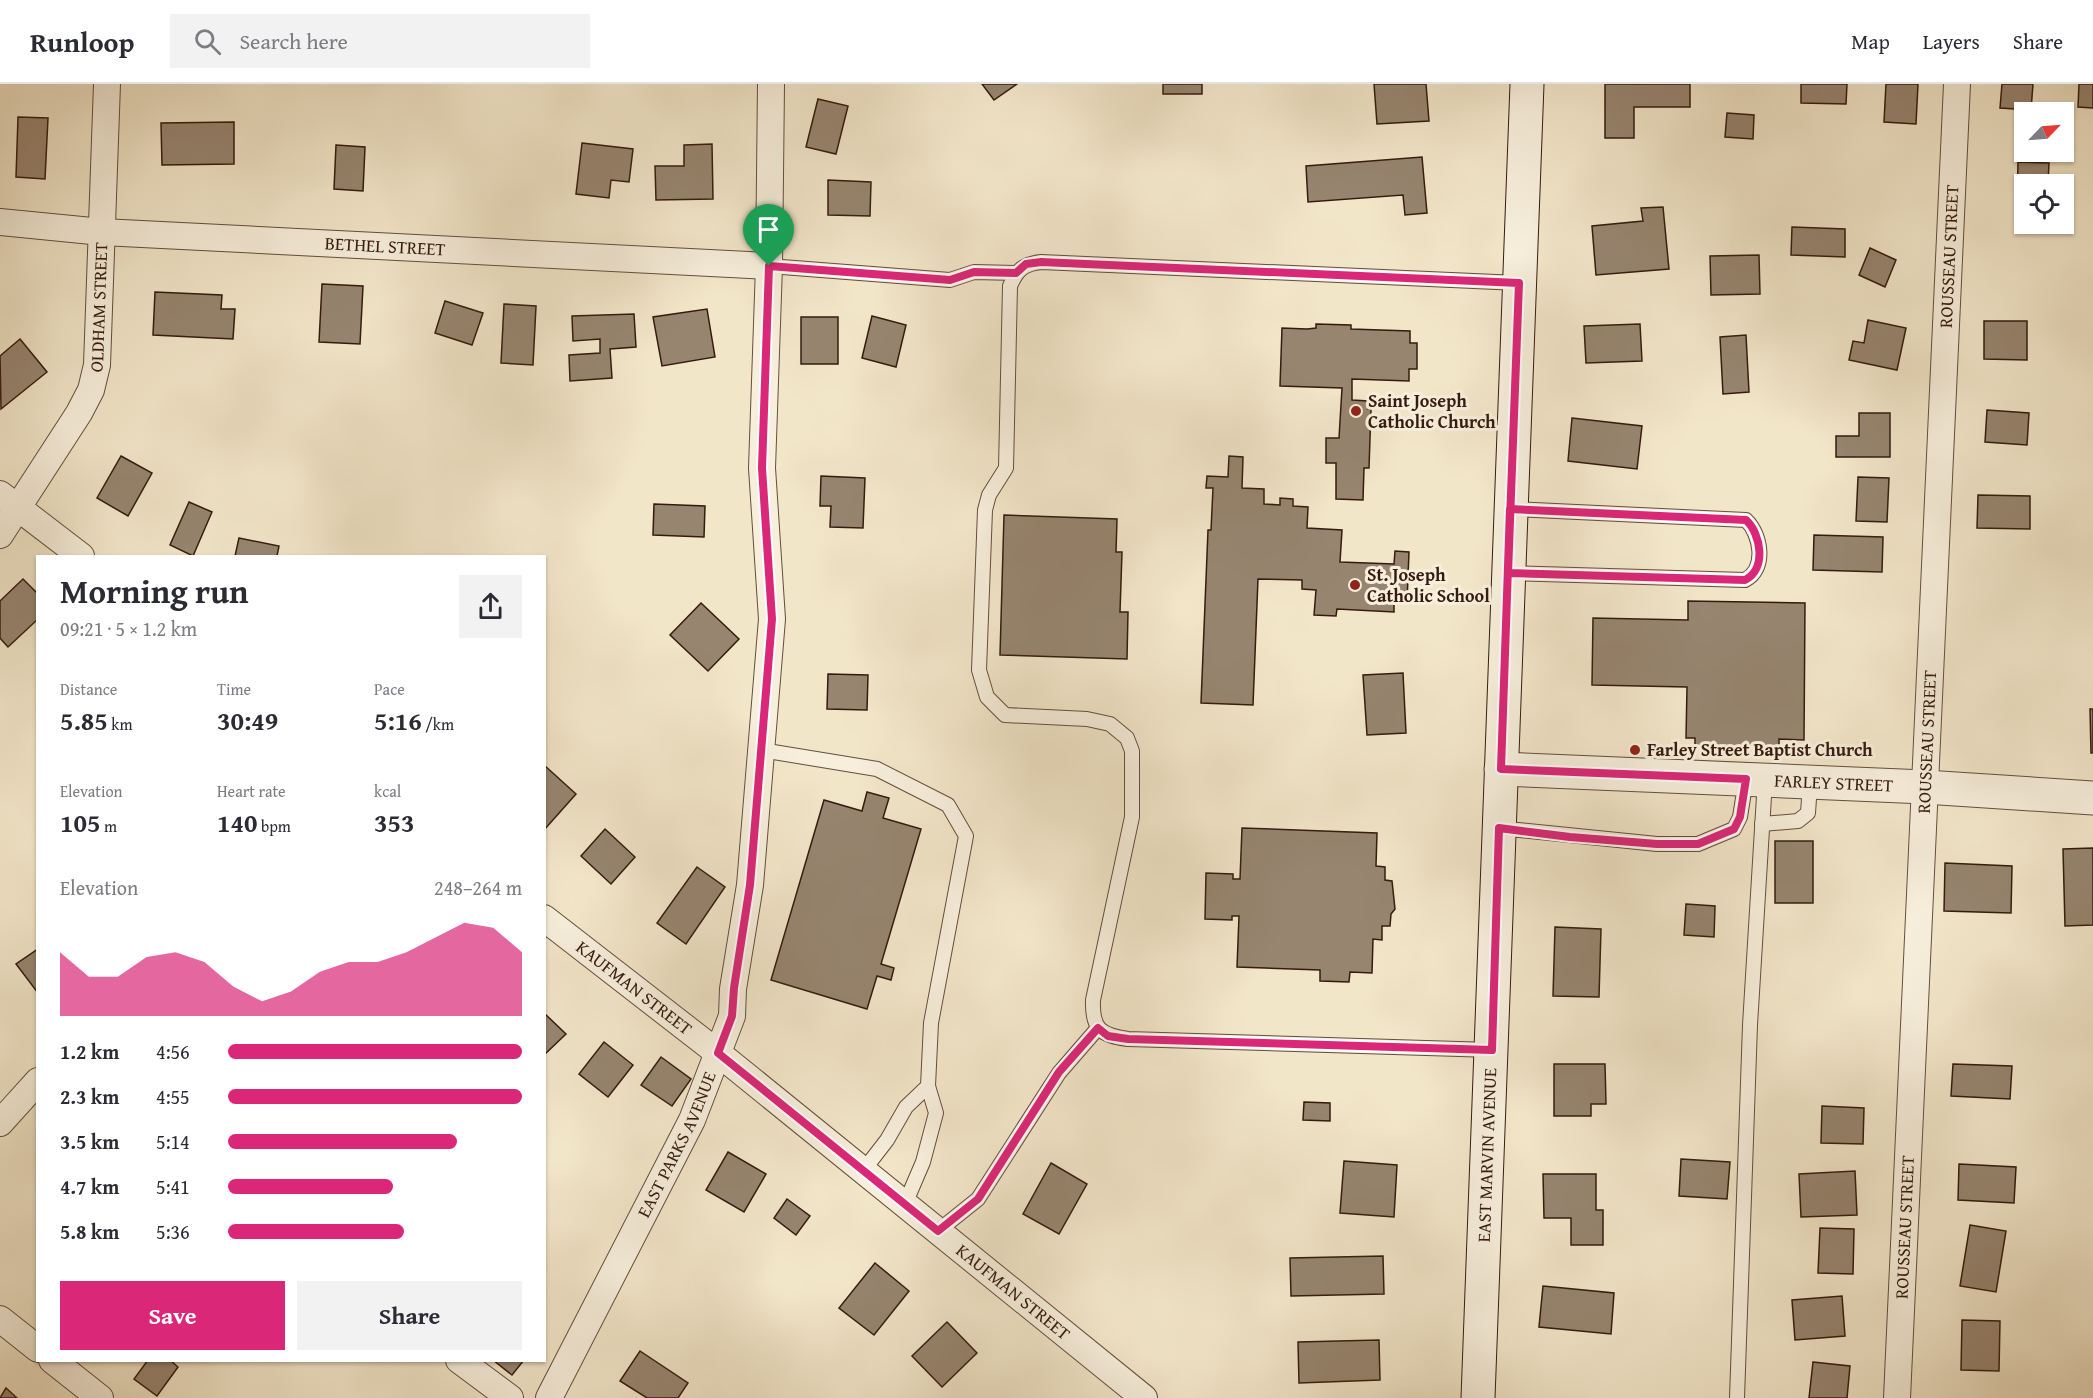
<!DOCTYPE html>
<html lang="en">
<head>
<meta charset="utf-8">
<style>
	:root { --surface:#fff; --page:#f2f2f3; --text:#2b2b33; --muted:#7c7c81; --line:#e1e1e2; --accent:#db2777 }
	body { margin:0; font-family:"Gentium Book Plus",serif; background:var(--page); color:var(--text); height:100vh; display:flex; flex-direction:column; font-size:22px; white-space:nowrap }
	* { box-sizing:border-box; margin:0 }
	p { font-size:20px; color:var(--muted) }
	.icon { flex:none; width:33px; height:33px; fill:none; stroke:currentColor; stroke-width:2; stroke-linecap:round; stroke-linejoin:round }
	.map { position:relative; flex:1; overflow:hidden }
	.side { position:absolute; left:36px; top:471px; width:510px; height:807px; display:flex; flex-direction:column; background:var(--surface); border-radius:0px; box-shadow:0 2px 4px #0004 }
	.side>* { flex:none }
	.needle { width:39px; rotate:65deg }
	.tools { position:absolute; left:2014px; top:18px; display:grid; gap:12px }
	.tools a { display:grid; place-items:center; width:60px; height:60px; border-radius:0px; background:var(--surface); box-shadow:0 2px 4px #0004; font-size:30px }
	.pin { position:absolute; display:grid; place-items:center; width:51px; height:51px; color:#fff; margin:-62px -26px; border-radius:50% 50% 50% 0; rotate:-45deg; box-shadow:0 0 6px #0007 }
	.pin .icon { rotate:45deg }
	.round { display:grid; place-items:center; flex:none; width:63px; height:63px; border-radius:0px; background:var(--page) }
	.headline { display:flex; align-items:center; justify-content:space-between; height:102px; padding:0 24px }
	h1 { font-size:33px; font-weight:700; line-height:45px }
	.metrics { display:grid; grid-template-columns:repeat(3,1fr); gap:9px; height:102px; padding:6px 24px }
	.metrics div { display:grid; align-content:center }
	.metrics b { font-size:26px; font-weight:700 }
	.metrics small { font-size:16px; font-weight:400 }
	.metrics p { font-size:16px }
	.chart { height:168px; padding:12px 24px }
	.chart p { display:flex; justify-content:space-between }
	.chart svg { width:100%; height:108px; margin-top:6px; fill:var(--accent); opacity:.7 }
	.primary-button { display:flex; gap:12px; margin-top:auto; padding:12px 24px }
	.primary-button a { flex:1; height:69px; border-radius:0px; background:var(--accent); color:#fff; font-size:24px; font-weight:700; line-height:69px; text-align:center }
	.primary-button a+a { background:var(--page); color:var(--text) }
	ul { padding:0 24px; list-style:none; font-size:20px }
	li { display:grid; grid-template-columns:96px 72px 1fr; align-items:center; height:45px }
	li i { height:15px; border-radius:8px; background:var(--accent) }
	header { display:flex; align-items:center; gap:36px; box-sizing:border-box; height:84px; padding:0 30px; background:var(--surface); border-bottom:2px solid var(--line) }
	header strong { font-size:28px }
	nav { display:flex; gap:33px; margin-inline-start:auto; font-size:21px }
	.search { width:420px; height:54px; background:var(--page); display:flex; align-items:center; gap:15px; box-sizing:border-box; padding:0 21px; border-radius:0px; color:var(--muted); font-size:22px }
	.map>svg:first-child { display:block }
</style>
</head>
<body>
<header>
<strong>Runloop</strong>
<div class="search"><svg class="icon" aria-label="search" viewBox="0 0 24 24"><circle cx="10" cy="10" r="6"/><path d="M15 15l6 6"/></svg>Search here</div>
<nav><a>Map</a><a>Layers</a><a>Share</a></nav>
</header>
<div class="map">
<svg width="2093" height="1314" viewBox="0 0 2093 1314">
	<rect width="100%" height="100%" fill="#f2e6c9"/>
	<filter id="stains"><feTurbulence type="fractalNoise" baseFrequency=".00333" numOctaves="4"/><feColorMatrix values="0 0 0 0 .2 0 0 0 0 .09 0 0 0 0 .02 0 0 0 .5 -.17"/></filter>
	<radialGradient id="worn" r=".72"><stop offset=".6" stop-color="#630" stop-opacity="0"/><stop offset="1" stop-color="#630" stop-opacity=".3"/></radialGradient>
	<!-- building -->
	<g fill="#978570" stroke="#351b0f" stroke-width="1.5">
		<path d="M 982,0 L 1017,0 L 994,16 Z"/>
		<rect x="1163" y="0" width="39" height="10"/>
		<path d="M 1374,0 L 1426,0 L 1429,37 L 1377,40 Z"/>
		<path d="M 1605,0 L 1690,0 L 1690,23 L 1634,23 L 1634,54 L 1605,54 Z"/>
		<path d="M 1801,0 L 1847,0 L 1846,20 L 1801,19 Z"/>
		<path d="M 1886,0 L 1918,0 L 1916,40 L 1884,38 Z"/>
		<path d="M 2002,0 L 2033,0 L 2031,26 L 2000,24 Z"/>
		<path d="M 2079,0 L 2093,0 L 2093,24 L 2078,23 Z"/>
		<path d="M 818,15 L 848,22 L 836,70 L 806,63 Z"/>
		<path d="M 1727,29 L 1754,31 L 1753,55 L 1725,53 Z"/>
		<path d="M 18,33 L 48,34 L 45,95 L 16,93 Z"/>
		<path d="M 234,38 L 234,80 L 162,81 L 161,39 Z"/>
		<path d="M 582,59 L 633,65 L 629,98 L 611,96 L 609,114 L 576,110 Z"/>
		<path d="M 712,60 L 713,115 L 656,116 L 655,82 L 684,82 L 684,61 Z"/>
		<path d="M 336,61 L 365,63 L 363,107 L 334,105 Z"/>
		<path d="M 1422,73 L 1427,129 L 1405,131 L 1403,111 L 1308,118 L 1306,82 Z"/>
		<path d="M 2018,78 L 2049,79 L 2048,100 L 2025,100 L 2025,126 L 2017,126 Z"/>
		<path d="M 828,96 L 871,98 L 870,132 L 828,131 Z"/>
		<path d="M 1663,123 L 1669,185 L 1596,191 L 1592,142 L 1643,137 L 1641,124 Z"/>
		<path d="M 1792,143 L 1845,145 L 1845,173 L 1791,171 Z"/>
		<path d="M 1870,164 L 1896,176 L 1885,203 L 1859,191 Z"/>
		<path d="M 1759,171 L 1760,210 L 1711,211 L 1710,172 Z"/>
		<path d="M 322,200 L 363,202 L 360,260 L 319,258 Z"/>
		<path d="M 155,208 L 222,211 L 221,225 L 235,225 L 233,255 L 153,251 Z"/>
		<path d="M 445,217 L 483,229 L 472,261 L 435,249 Z"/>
		<path d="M 504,220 L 536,222 L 533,281 L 501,279 Z"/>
		<path d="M 707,225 L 715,273 L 662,282 L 653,233 Z"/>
		<path d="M 634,230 L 636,263 L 610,265 L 612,294 L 570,297 L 569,271 L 600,269 L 600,255 L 573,257 L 572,232 Z"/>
		<path d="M 872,232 L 906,241 L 896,283 L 862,274 Z"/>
		<rect x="801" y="233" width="37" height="47"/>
		<path d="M 1868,236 L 1906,244 L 1897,286 L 1849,276 L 1853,257 L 1864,259 Z"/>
		<path d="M 1984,237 L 2027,237 L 2027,276 L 1984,275 Z"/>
		<path d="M 1316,240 L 1351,241 L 1351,245 L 1410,247 L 1410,259 L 1417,259 L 1417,285 L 1409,285 L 1409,297 L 1352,295 L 1352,316 L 1368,317 L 1368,325 L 1371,325 L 1369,384 L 1364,384 L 1363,416 L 1336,415 L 1336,379 L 1326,379 L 1326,354 L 1339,354 L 1342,304 L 1280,302 L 1282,244 L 1307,245 L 1316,244 Z"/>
		<path d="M 1640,240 L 1642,277 L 1586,279 L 1584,242 Z"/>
		<path d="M 1746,251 L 1749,308 L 1723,310 L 1720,253 Z"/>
		<path d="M 20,255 L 47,288 L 1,325 L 0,272 Z"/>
		<path d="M 1987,326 L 2029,329 L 2027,361 L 1985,358 Z"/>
		<path d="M 1859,329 L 1890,329 L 1890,373 L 1836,373 L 1836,352 L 1859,352 Z"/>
		<path d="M 1572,334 L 1642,342 L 1637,385 L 1568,377 Z"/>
		<path d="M 121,372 L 152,389 L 128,432 L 97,414 Z"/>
		<path d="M 1229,372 L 1243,373 L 1242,404 L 1264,405 L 1264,420 L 1280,421 L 1280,414 L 1293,415 L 1293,422 L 1308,423 L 1307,444 L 1342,446 L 1340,478 L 1394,480 L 1395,467 L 1409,468 L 1407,518 L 1394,517 L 1394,528 L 1337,525 L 1336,532 L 1314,531 L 1316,506 L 1302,505 L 1302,496 L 1258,495 L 1253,621 L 1201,619 L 1208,446 L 1211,446 L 1213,404 L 1206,404 L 1207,392 L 1228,393 Z"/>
		<path d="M 821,392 L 865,394 L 863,444 L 830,443 L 831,422 L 820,422 Z"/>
		<path d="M 1858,393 L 1889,394 L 1887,438 L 1856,437 Z"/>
		<path d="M 1978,411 L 2030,412 L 2030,445 L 1977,444 Z"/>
		<path d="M 189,418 L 212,428 L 193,472 L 170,461 Z"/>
		<path d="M 654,420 L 705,422 L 704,453 L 653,451 Z"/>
		<path d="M 1004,431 L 1117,435 L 1116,468 L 1122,468 L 1120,528 L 1128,528 L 1127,575 L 1000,571 Z"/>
		<path d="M 1814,451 L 1883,453 L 1882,488 L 1813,486 Z"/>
		<path d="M 239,454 L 279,462 L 277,472 L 235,472 Z"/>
		<path d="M 23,495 L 38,510 L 38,535 L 8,563 L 0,554 L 0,517 Z"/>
		<path d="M 1688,517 L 1805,519 L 1804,656 L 1779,655 L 1779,664 L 1695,662 L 1695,654 L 1686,654 L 1687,603 L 1592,601 L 1593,534 L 1688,536 Z"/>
		<path d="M 701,519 L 739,555 L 708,587 L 670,551 Z"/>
		<path d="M 1403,589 L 1406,649 L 1367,651 L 1363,591 Z"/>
		<path d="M 828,590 L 868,591 L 867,626 L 827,625 Z"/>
		<path d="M 2090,625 L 2093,625 L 2093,669 L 2091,669 Z"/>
		<path d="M 544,681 L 576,710 L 544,746 Z"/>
		<path d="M 867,708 L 889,714 L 883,734 L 921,745 L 881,880 L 894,884 L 891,896 L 877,892 L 867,925 L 771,896 L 824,716 L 862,727 Z"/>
		<path d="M 1242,744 L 1377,749 L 1376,782 L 1385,783 L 1385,796 L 1392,797 L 1395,825 L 1391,830 L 1390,842 L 1382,842 L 1382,856 L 1373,855 L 1372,889 L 1350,888 L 1349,898 L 1320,897 L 1320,886 L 1237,883 L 1239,832 L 1232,832 L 1232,836 L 1205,835 L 1206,789 L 1233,790 L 1233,795 L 1240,795 Z"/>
		<path d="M 605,745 L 635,773 L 611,800 L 581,772 Z"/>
		<rect x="1775" y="757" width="38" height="62"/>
		<path d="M 2093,764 L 2093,841 L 2065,842 L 2063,765 Z"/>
		<path d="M 1945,779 L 2012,782 L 2011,829 L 1944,827 Z"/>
		<path d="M 697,783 L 725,803 L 686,860 L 657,839 Z"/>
		<path d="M 1686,820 L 1715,822 L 1714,853 L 1684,851 Z"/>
		<path d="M 1555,843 L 1601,845 L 1599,913 L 1553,912 Z"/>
		<path d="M 38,865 L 38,909 L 16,880 Z"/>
		<path d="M 544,929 L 566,950 L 544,971 Z"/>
		<path d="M 604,958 L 633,981 L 608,1013 L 579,990 Z"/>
		<path d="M 661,973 L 691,995 L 672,1022 L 641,1001 Z"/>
		<path d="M 1554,980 L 1605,980 L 1606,1020 L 1591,1020 L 1591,1032 L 1554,1032 Z"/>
		<path d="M 1953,980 L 2012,982 L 2010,1015 L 1951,1012 Z"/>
		<path d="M 1304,1018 L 1330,1019 L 1330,1037 L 1303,1036 Z"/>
		<path d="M 1822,1022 L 1864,1024 L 1863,1060 L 1821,1059 Z"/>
		<path d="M 728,1068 L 766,1090 L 744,1128 L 706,1106 Z"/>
		<path d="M 1681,1075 L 1730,1078 L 1727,1115 L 1679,1112 Z"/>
		<path d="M 1344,1077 L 1397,1081 L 1394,1133 L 1340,1129 Z"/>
		<path d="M 1051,1079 L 1087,1100 L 1059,1150 L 1023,1130 Z"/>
		<path d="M 1959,1080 L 2016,1083 L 2014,1119 L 1958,1116 Z"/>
		<path d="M 1855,1087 L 1857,1131 L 1801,1133 L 1799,1090 Z"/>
		<path d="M 1543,1090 L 1596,1090 L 1596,1126 L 1603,1126 L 1603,1161 L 1571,1161 L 1571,1134 L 1544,1134 Z"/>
		<path d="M 787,1115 L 810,1132 L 796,1151 L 774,1134 Z"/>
		<path d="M 1970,1141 L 2006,1147 L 1996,1208 L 1960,1202 Z"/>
		<path d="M 1820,1144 L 1854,1145 L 1853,1190 L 1818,1189 Z"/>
		<path d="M 1383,1172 L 1384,1210 L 1291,1212 L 1290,1174 Z"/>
		<path d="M 875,1179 L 909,1207 L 874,1251 L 839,1224 Z"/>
		<path d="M 1543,1202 L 1614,1209 L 1611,1250 L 1539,1243 Z"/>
		<path d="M 1842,1212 L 1845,1252 L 1795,1256 L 1792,1216 Z"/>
		<path d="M 1962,1236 L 2000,1237 L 1999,1287 L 1961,1286 Z"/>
		<path d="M 947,1238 L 977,1269 L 942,1303 L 912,1272 Z"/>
		<path d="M 1379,1256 L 1380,1296 L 1299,1299 L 1298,1258 Z"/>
		<path d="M 640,1267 L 688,1299 L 678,1314 L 647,1314 L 620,1297 Z"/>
		<path d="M 148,1276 L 170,1276 L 178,1283 L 157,1312 L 134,1295 Z"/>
		<path d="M 493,1276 L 524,1276 L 512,1291 Z"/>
		<path d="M 1813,1278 L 1850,1282 L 1847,1314 L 1809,1314 Z"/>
		<path d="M 6,1304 L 17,1314 L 0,1314 Z"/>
	</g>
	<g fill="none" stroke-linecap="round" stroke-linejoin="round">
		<defs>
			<g id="service">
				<path d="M 769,182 L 950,196 L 974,188 L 1016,189"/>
				<path d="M 1508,489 L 1745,496 C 1767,485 1761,450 1746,436 L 1512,425"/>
				<path d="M 761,666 L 877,685 L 948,721 L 966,752 L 931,939 L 928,1002"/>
				<path d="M 1762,740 L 1798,737 L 1808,729 L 1810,700"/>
				<path d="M 1499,744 L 1657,760 L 1698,760 L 1734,745 L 1740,733 L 1746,695"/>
				<path d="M 1492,966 L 1128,955 C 1100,951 1092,945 1093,916 L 1132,733 L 1132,667 L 1127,654 L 1110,640 L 1087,635 L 1005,631 L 987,613 L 979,586 L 985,426 L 989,411 L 1006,384 L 1010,202 C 1017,186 1023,180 1041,178 L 1519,199"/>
				<path d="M 863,1087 L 887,1056 L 906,1023 L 928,1002 L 936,1029 L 923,1078 L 905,1120"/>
				<path d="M 938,1147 L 978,1115 L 1059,989 L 1098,944"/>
				<path d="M 1737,1314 L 1750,941 L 1765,696"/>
			</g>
			<g id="minor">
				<path id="s1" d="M 0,138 L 102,148 L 769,182"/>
				<path d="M 0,410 L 81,472"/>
				<path id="s2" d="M 0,451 L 79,329 L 91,306 L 97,281 L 107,0"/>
				<path id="s3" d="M 544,834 L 718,969 L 1144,1314"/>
				<path d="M 0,1039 L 38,997"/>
				<path d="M 0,1235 L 38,1265"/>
				<path d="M 52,1276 L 100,1314"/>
				<path d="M 459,1276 L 510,1314"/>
				<path id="s4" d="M 549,1314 L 692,1036 L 732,932 L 733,905 L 750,801 L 772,535 L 762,384 L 769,182 L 771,0"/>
				<path id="s5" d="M 1897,1314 L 1957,0"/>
			</g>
			<g id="tertiary">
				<path id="s6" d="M 1501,685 L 1925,703 L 2093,714"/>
			</g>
			<g id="secondary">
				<path id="s7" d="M 1478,1314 L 1527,0"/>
			</g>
		</defs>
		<!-- service casing -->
		<use href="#service" stroke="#644e3e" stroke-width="16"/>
		<!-- minor casing -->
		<use href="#minor" stroke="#644e3e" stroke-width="28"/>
		<!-- tertiary casing -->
		<use href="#tertiary" stroke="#644e3e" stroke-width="35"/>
		<!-- secondary casing -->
		<use href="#secondary" stroke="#351b0f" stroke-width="35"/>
		<!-- service -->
		<use href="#service" stroke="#f7efdc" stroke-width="14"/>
		<!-- minor -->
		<use href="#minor" stroke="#f7efdc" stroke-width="26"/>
		<!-- tertiary -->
		<use href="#tertiary" stroke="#f7efdc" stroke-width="33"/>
		<!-- secondary -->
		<use href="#secondary" stroke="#f7efdc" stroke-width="33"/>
	</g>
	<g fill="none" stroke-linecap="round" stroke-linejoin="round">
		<defs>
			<path id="route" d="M 769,182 L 762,384 L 772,535 L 750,801 L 734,904 L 732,932 L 718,969 L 938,1147 L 978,1115 L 1059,988 L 1098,944 L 1108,952 L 1128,955 L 1492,966 L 1499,744 L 1570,753 L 1657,760 L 1698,760 L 1734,745 L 1740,733 L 1746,695 L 1501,685 L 1510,425 L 1746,436 C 1761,450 1767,485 1745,496 L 1508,489 L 1519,199 L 1041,178 L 1026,180 L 1016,189 L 974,188 L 950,196 L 769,182"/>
		</defs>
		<!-- route casing -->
		<use href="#route" stroke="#fff" stroke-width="12"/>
		<!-- route -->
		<use href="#route" stroke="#db2777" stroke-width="8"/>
	</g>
	<!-- markers -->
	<g fill="#8f2418" stroke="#f7efdc" stroke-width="2">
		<circle cx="1356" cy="327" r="6"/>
		<circle cx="1355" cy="501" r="6"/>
		<circle cx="1635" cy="666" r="6"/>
	</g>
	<g text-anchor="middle" stroke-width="6" stroke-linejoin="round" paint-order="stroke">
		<!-- street labels -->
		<g font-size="18" fill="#351b0f" stroke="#f7efdc">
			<text dy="6" stroke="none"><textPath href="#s1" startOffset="386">BETHEL STREET</textPath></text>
			<text dy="6" stroke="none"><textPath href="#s5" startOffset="1143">ROUSSEAU STREET</textPath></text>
			<text dy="6" stroke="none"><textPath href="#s2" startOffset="255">OLDHAM STREET</textPath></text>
			<text dy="6" stroke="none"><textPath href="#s5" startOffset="657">ROUSSEAU STREET</textPath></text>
			<text dy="6" stroke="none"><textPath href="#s6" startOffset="333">FARLEY STREET</textPath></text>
			<text dy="6" stroke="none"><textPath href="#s3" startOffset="114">KAUFMAN STREET</textPath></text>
			<text dy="6" stroke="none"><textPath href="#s4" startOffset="284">EAST PARKS AVENUE</textPath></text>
			<text dy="6" stroke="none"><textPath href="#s7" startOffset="243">EAST MARVIN AVENUE</textPath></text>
			<text dy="6" stroke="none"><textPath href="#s5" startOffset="171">ROUSSEAU STREET</textPath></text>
			<text dy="6" stroke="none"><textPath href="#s3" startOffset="600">KAUFMAN STREET</textPath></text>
		</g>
		<!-- poi labels -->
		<g font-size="18" font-weight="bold" fill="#351b0f" stroke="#f7efdc" text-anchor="start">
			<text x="1368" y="323">Saint Joseph<tspan x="1368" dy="21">Catholic Church</tspan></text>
			<text x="1367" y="497">St. Joseph<tspan x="1367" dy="21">Catholic School</tspan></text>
			<text x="1647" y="672">Farley Street Baptist Church</text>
		</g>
	</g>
	<rect width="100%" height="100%" filter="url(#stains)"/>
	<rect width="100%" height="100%" fill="url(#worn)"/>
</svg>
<div class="tools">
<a><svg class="needle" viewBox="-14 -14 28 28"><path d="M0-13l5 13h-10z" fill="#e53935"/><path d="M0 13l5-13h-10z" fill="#7c7c81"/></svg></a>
<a><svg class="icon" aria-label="locate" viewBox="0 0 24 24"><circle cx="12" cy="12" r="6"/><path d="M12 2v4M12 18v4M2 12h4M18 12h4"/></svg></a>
</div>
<div class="pin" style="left:769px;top:182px;background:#1e9e55"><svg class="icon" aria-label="arrive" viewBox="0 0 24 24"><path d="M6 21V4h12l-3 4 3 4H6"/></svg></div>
<section class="side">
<div class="headline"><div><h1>Morning run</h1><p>09:21 · 5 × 1.2 km</p></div><a class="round"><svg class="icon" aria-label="share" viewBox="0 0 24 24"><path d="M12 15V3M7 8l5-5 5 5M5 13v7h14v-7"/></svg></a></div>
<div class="metrics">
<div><p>Distance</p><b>5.85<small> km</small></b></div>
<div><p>Time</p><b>30:49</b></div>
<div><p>Pace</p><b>5:16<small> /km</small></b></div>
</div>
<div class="metrics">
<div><p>Elevation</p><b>105<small> m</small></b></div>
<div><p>Heart rate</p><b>140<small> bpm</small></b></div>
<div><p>kcal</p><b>353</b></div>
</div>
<div class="chart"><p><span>Elevation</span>248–264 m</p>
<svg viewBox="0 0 160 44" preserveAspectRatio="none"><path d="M0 44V18L10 28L20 28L30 20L40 18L50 22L60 32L70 38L80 34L90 26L100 22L110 22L120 18L130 12L140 6L150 8L160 18V44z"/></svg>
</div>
<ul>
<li><b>1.2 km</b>4:56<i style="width:100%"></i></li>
<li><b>2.3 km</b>4:55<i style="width:100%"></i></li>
<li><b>3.5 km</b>5:14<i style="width:78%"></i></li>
<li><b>4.7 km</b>5:41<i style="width:56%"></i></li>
<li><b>5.8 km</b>5:36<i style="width:60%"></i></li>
</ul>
<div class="primary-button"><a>Save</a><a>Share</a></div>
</section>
</div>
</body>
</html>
